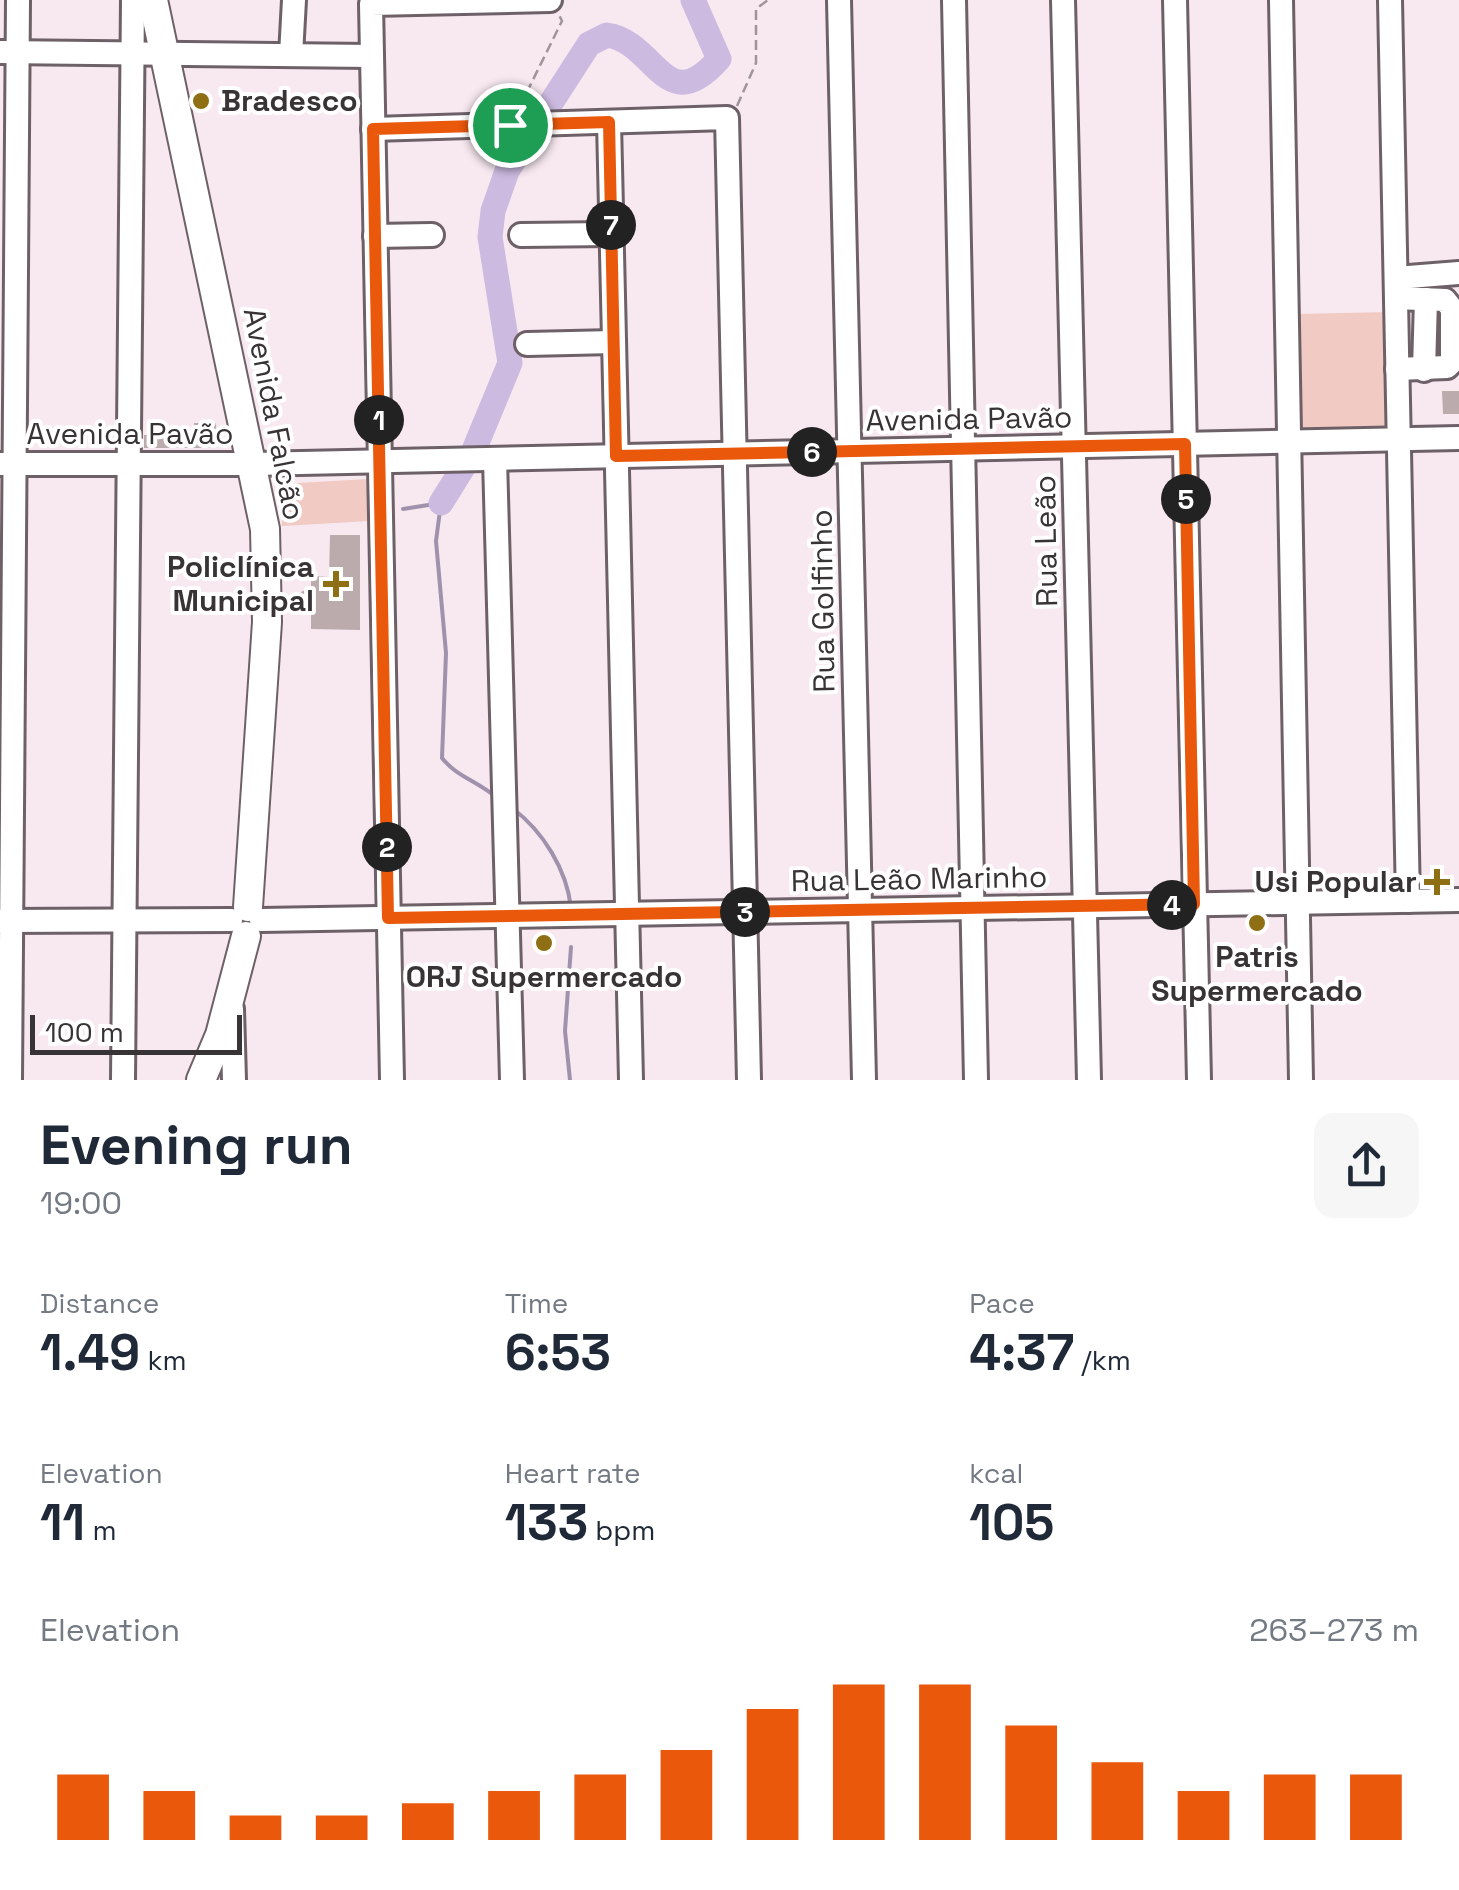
<!DOCTYPE html>
<html lang="en">
<head>
<meta charset="utf-8">
<style>
	:root { --surface:#fff; --page:#f6f6f7; --text:#1f2937; --muted:#747a83; --accent:#ea580c }
	body { margin:0; font-family:"Space Grotesk",sans-serif; background:var(--page); color:var(--text); height:100vh; display:flex; flex-direction:column; font-size:38px; white-space:nowrap }
	* { box-sizing:border-box; margin:0 }
	p { font-size:32px; color:var(--muted) }
	.icon { flex:none; width:55px; height:55px; fill:none; stroke:currentColor; stroke-width:2; stroke-linecap:round; stroke-linejoin:round }
	.map { position:relative; height:1080px; overflow:hidden }
	.side { display:flex; flex-direction:column; background:var(--surface); flex:1 }
	.side>* { flex:none }
	.scale { position:absolute; left:30px; bottom:25px; width:212px; box-sizing:border-box; padding-left:10px; border:5px solid #383335; border-top:0; font-size:28px; line-height:35px; white-space:nowrap; color:#383335; -webkit-text-stroke:8px #fff; paint-order:stroke }
	.pin { position:absolute; display:grid; place-items:center; width:85px; height:85px; color:#fff; margin:-42px; border:5px solid #fff; border-radius:50%; box-shadow:0 2px 10px #0007 }
	.km { position:absolute; width:50px; height:50px; margin:-25px; border-radius:50%; background:#222; color:#fff; font-size:28px; line-height:50px; text-align:center }
	.round { display:grid; place-items:center; flex:none; width:105px; height:105px; border-radius:20px; background:var(--page) }
	.overview { display:flex; align-items:center; justify-content:space-between; height:170px; padding:0 40px }
	h1 { font-size:55px; font-weight:700; line-height:75px }
	.stats { display:grid; grid-template-columns:repeat(3,1fr); gap:15px; height:170px; padding:10px 40px }
	.stats div { display:grid; align-content:center }
	.stats b { font-size:50px; font-weight:700 }
	.stats small { font-size:28px; font-weight:400 }
	.stats p { font-size:28px }
	.chart { height:280px; padding:20px 40px }
	.chart p { display:flex; justify-content:space-between }
	.chart svg { width:100%; height:180px; margin-top:10px; stroke:var(--accent); stroke-width:6 }
	.map>svg:first-child { display:block }
</style>
</head>
<body>
<div class="map">
<svg width="1459" height="1080" viewBox="0 0 1459 1080">
	<rect width="100%" height="100%" fill="#f8e9f0"/>
	<!-- green -->
	<g fill="#f1cac4">
		<path d="M 1390,312 L 1392,435 L 1296,437 L 1294,314 Z"/>
		<path d="M 368,479 L 370,521 L 282,526 L 280,484 Z"/>
	</g>
	<g fill="none" stroke-linecap="round" stroke-linejoin="round">
		<!-- stream -->
		<g stroke="#a092ad" stroke-width="4">
			<path d="M 403,509 L 441,503 L 436,541 L 446,653 L 442,758 C 456,776 477,781 496,797"/>
			<path d="M 512,808 C 543,831 567,870 571,908"/>
			<path d="M 570,1080 L 565,1031 L 571,947"/>
		</g>
		<!-- river -->
		<path stroke="#cdbae0" stroke-width="25" d="M 441,503 L 474,450 L 510,363 L 490,237 L 493,211 L 507,171 L 589,44 L 607,35 C 656,42 665,120 719,59 L 693,0"/>
	</g>
	<!-- building -->
	<g fill="#bbabad">
		<path d="M 1442,391 L 1459,391 L 1459,414 L 1443,414 Z"/>
		<path d="M 194,423 L 216,423 L 217,448 L 144,448 L 144,435 L 194,432 Z"/>
		<path d="M 330,535 L 360,535 L 360,630 L 311,629 L 311,615 L 294,610 L 295,595 L 311,587 L 311,576 L 329,577 Z"/>
	</g>
	<g fill="none" stroke-linecap="round" stroke-linejoin="round">
		<defs>
			<g id="minor">
				<path d="M 839,0 L 864,1080"/>
				<path d="M 954,0 L 976,1080"/>
				<path d="M 1063,0 L 1089,1080"/>
				<path d="M 1175,0 L 1199,1080"/>
				<path d="M 1281,0 L 1301,1080"/>
				<path d="M 1390,0 L 1408,901"/>
				<path d="M 0,52 L 372,56"/>
				<path d="M 291,55 L 294,0"/>
				<path d="M 609,122 L 631,1080"/>
				<path d="M 373,129 L 727,118 L 749,1080"/>
				<path d="M 521,235 L 611,234"/>
				<path d="M 375,236 L 432,235"/>
				<path d="M 1396,278 L 1459,273"/>
				<path d="M 1396,298 L 1445,300 L 1452,309 L 1452,362 L 1447,367 L 1397,369"/>
				<path d="M 527,344 L 614,342"/>
				<path d="M 1424,370 L 1426,299"/>
				<path d="M 495,459 L 512,1080"/>
				<path d="M 0,464 L 253,464 L 1459,438"/>
				<path d="M 261,920 L 1459,900"/>
				<path d="M 0,921 L 231,920"/>
				<path d="M 232,1009 L 234,1080"/>
				<path d="M 10,1080 L 18,0"/>
				<path d="M 123,1080 L 133,0"/>
				<path d="M 392,1080 L 371,4 L 550,0"/>
			</g>
			<g id="major">
				<path d="M 153,0 L 265,529 L 267,622 L 248,907"/>
				<path d="M 201,1080 L 220,1035 L 246,936"/>
			</g>
		</defs>
		<!-- minor casing -->
		<use href="#minor" stroke="#6d6167" stroke-width="28"/>
		<!-- major casing -->
		<use href="#major" stroke="#6d6167" stroke-width="32"/>
		<!-- path -->
		<g stroke="#9f9499" stroke-width="2.5" stroke-dasharray="10 5" stroke-linecap="butt">
			<path d="M 520,106 L 562,21 L 559,15"/>
			<path d="M 737,106 L 756,63 L 756,9 L 768,0"/>
		</g>
		<!-- minor -->
		<use href="#minor" stroke="#fff" stroke-width="22"/>
		<!-- major -->
		<use href="#major" stroke="#fff" stroke-width="28"/>
	</g>
	<g fill="none" stroke-linecap="round" stroke-linejoin="round">
		<defs>
			<path id="route" d="M 609,122 L 616,456 L 1185,444 L 1194,904 L 388,918 L 373,129 Z"/>
		</defs>
		<!-- route casing -->
		<use href="#route" stroke="#fff" stroke-width="20"/>
		<!-- route -->
		<use href="#route" stroke="#ea580c" stroke-width="12"/>
	</g>
	<!-- markers -->
	<g fill="#8e6f13" stroke="#fff" stroke-width="4">
		<circle cx="201" cy="101" r="10"/>
		<path d="M331 569h10v10h10v10h-10v10h-10v-10h-10v-10h10z"/>
		<path d="M1432 867h10v10h10v10h-10v10h-10v-10h-10v-10h10z"/>
		<circle cx="1257" cy="923" r="10"/>
		<circle cx="544" cy="943" r="10"/>
	</g>
	<g text-anchor="middle" stroke-width="8" stroke-linejoin="round" paint-order="stroke">
		<!-- poi labels -->
		<g font-size="30" font-weight="bold" fill="#383335" stroke="#fff" text-anchor="end">
			<text x="221" y="111" text-anchor="start">Bradesco</text>
			<text x="314" y="577">Policlínica<tspan x="314" dy="34">Municipal</tspan></text>
			<text x="1417" y="892">Usi Popular</text>
			<text x="1257" y="967" text-anchor="middle">Patris<tspan x="1257" dy="34">Supermercado</tspan></text>
			<text x="544" y="987" text-anchor="middle">ORJ Supermercado</text>
		</g>
		<!-- street labels -->
		<g font-size="30" fill="#383335" stroke="#fff">
			<text transform="translate(274 414) rotate(79)" y="10">Avenida Falcão</text>
			<text transform="translate(969 419) rotate(-1)" y="10">Avenida Pavão</text>
			<text x="130" y="444">Avenida Pavão</text>
			<text transform="translate(1046 541) rotate(-91)" y="10">Rua Leão</text>
			<text transform="translate(823 601) rotate(-91)" y="10">Rua Golfinho</text>
			<text transform="translate(919 879) rotate(-1)" y="10">Rua Leão Marinho</text>
		</g>
	</g>
</svg>
<div class="scale">100 m</div>
<div class="pin" style="left:510px;top:125px;background:#1e9e55"><svg class="icon" aria-label="arrive" viewBox="0 0 24 24"><path d="M6 21V4h12l-3 4 3 4H6"/></svg></div>
<b class="km" style="left:379px;top:420px">1</b>
<b class="km" style="left:387px;top:847px">2</b>
<b class="km" style="left:745px;top:912px">3</b>
<b class="km" style="left:1172px;top:905px">4</b>
<b class="km" style="left:1186px;top:499px">5</b>
<b class="km" style="left:812px;top:452px">6</b>
<b class="km" style="left:611px;top:225px">7</b>
</div>
<section class="side">
<div class="overview"><div><h1>Evening run</h1><p>19:00</p></div><a class="round"><svg class="icon" aria-label="share" viewBox="0 0 24 24"><path d="M12 15V3M7 8l5-5 5 5M5 13v7h14v-7"/></svg></a></div>
<div class="stats">
<div><p>Distance</p><b>1.49<small> km</small></b></div>
<div><p>Time</p><b>6:53</b></div>
<div><p>Pace</p><b>4:37<small> /km</small></b></div>
</div>
<div class="stats">
<div><p>Elevation</p><b>11<small> m</small></b></div>
<div><p>Heart rate</p><b>133<small> bpm</small></b></div>
<div><p>kcal</p><b>105</b></div>
</div>
<div class="chart"><p><span>Elevation</span>263–273 m</p>
<svg viewBox="0 0 160 44" preserveAspectRatio="none"><path d="M5 44V28M15 44V32M25 44V38M35 44V38M45 44V35M55 44V32M65 44V28M75 44V22M85 44V12M95 44V6M105 44V6M115 44V16M125 44V25M135 44V32M145 44V28M155 44V28"/></svg>
</div>
</section>
</body>
</html>
